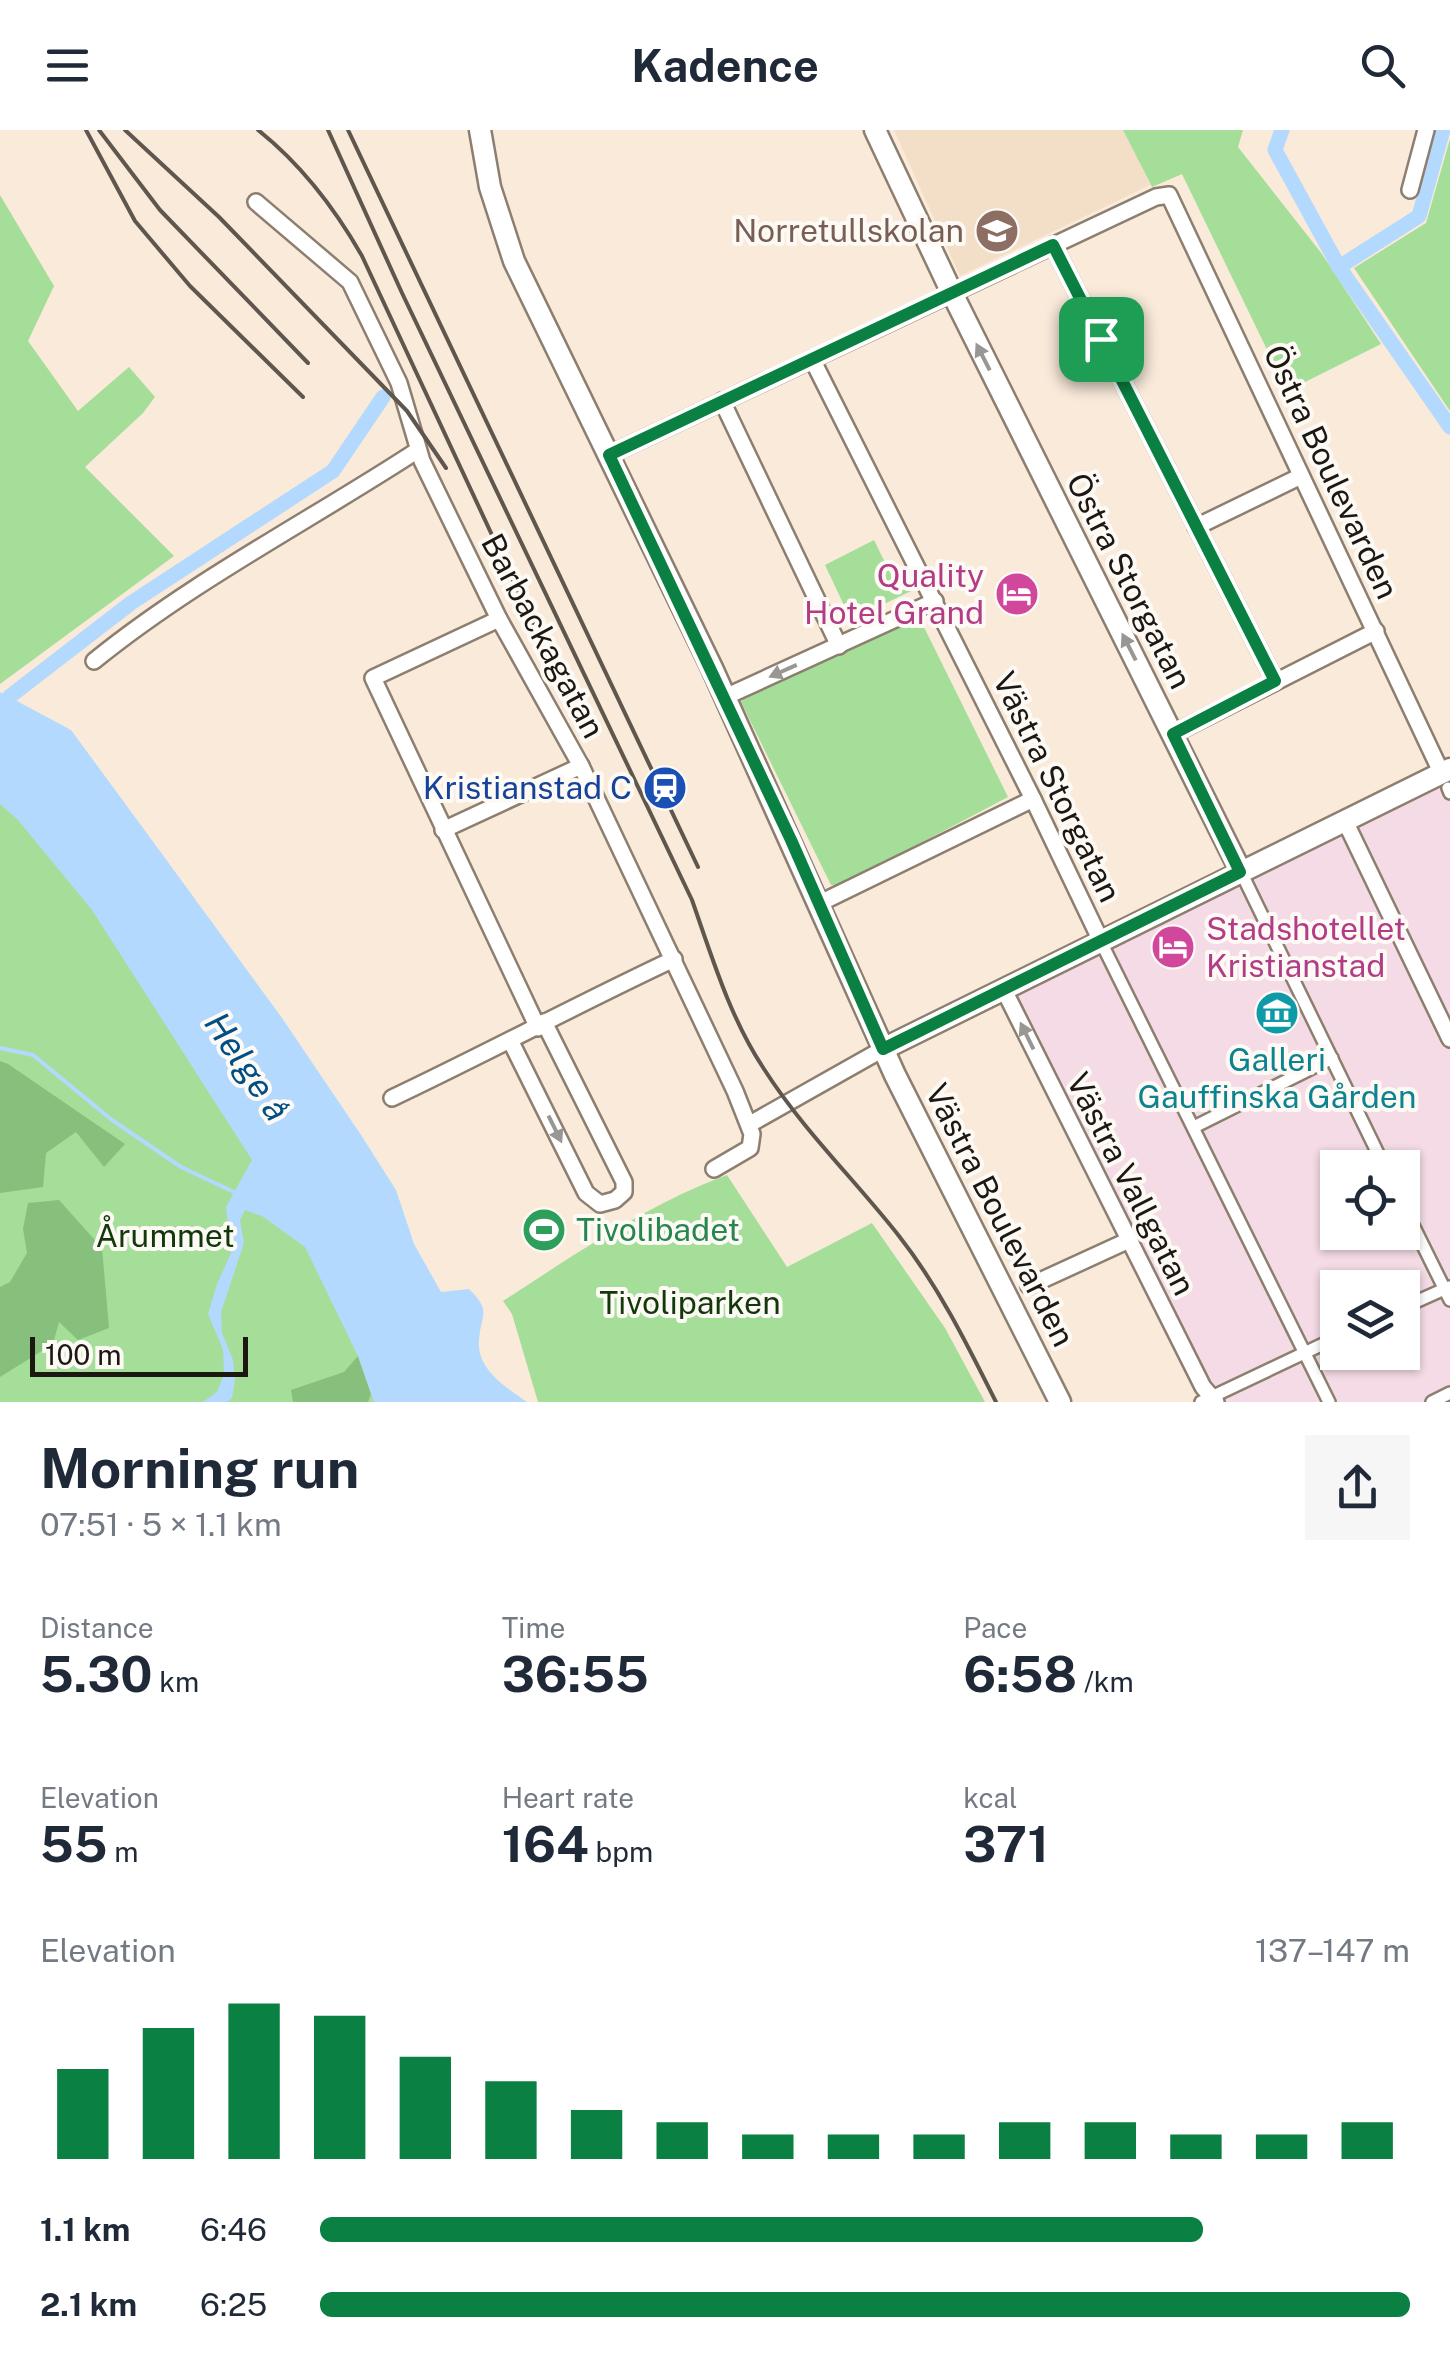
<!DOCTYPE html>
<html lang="en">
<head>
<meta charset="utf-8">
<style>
	:root { --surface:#fff; --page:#f6f6f7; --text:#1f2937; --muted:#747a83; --accent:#0b8043 }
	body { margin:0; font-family:"Public Sans",sans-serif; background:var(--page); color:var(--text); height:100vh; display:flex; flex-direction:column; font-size:38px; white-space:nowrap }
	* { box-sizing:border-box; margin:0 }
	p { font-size:32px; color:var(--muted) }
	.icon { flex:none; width:55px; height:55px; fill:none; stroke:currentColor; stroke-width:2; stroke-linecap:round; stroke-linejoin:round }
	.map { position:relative; height:1272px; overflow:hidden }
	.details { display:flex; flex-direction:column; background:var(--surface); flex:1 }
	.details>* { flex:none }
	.controls { position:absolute; left:1320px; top:1020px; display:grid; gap:20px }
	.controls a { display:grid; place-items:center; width:100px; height:100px; border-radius:0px; background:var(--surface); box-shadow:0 2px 8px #0004; font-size:50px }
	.scale { position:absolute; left:30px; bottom:25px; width:218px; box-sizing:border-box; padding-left:10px; border:5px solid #1c1711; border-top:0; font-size:28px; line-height:35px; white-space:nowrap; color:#1c1711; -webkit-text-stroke:8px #fdfaf6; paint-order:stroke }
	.pin { position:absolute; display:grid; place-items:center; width:85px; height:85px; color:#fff; margin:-42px; border-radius:20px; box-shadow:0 5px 15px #0006 }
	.round { display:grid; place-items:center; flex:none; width:105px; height:105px; border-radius:0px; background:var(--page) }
	.summary { display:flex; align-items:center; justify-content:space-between; height:170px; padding:0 40px }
	h1 { font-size:55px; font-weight:700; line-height:75px }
	.metrics { display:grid; grid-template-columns:repeat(3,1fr); gap:15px; height:170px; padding:10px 40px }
	.metrics div { display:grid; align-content:center }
	.metrics b { font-size:50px; font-weight:700 }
	.metrics small { font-size:28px; font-weight:400 }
	.metrics p { font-size:28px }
	.chart { height:280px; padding:20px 40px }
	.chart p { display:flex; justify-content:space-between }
	.chart svg { width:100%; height:180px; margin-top:10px; stroke:var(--accent); stroke-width:6 }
	ul { padding:0 40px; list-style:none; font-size:32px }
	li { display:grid; grid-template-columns:160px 120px 1fr; align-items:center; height:75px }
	li i { height:25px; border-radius:12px; background:var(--accent) }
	header { display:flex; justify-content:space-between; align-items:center; height:130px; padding:0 40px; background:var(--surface); font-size:45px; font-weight:700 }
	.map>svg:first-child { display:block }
</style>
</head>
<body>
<header><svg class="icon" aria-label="menu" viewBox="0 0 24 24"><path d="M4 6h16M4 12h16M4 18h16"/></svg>Kadence<svg class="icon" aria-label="search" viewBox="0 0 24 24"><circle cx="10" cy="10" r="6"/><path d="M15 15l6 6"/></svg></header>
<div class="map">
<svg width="1450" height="1272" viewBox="0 0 1450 1272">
	<rect width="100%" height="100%" fill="#f9eada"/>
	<!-- commercial -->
	<path fill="#f4dbe5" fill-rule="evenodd" d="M 1450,651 L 1450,1272 L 1207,1272 L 1008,869 ZM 1338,1038 L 1402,1038 L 1402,1102 L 1338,1102 ZM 1338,1158 L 1402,1158 L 1402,1222 L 1338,1222 Z"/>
	<!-- built -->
	<path fill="#f3dfc8" d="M 894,0 L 1124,0 L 1150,55 L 960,146 Z"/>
	<!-- green -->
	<g fill="#a5de99">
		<path d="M 1123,0 L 1243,0 L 1238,17 L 1322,124 L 1381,214 L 1287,261 L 1182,44 L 1152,57 Z"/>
		<path d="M 1450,9 L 1450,281 L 1354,138 L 1426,93 Z"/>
		<path d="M 0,65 L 54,156 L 28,211 L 78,281 L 129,237 L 155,267 L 143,283 L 85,337 L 174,426 L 0,554 Z"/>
		<path d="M 874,410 L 899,461 L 911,457 L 911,461 L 851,490 L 825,435 Z"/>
		<path d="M 918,485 L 1008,667 L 841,755 L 831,755 L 741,572 L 746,566 Z"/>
		<path d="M 0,623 L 424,1272 L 0,1272 Z"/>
		<path d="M 727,1045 L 787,1137 L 872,1093 L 945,1198 L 985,1272 L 538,1272 L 512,1184 L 503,1171 C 574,1125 648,1074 727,1045 Z"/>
	</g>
	<!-- forest -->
	<g fill="#87bf7c">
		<path d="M 0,931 L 8,934 L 125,1014 L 104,1037 L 76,1002 L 46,1023 L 43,1057 L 0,1063 Z"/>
		<path d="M 59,1070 L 102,1118 L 109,1198 L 78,1210 L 59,1192 L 53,1214 L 0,1247 L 0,1157 L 10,1152 L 27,1123 L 23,1099 L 28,1073 Z"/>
		<path d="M 358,1226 L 371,1264 L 368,1272 L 293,1272 L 291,1260 L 344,1242 Z"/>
	</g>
	<!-- water -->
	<path fill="#b3d9ff" d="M 0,562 L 71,600 L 143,698 L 282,888 L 361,1005 L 396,1060 L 414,1114 L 441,1162 L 469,1159 C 492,1182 481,1183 479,1210 C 476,1239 507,1258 527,1272 L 374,1272 L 358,1226 L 305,1117 L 262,1086 L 245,1080 L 240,1090 L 244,1113 L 221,1182 L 222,1203 L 233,1230 L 235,1250 L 232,1268 L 227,1272 L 203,1272 L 217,1262 L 224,1245 L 223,1219 L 208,1184 L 217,1154 L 231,1123 L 226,1077 L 252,1030 L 92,780 L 18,690 L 0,674 Z"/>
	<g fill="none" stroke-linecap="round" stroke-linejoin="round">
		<!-- stream -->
		<path stroke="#b3d9ff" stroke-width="4" d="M 0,918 L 33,925 L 112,990 L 181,1037 L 236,1063"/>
		<!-- canal -->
		<g stroke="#b3d9ff" stroke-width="15">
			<path d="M 1282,0 L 1275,20 L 1339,137 L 1450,297"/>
			<path d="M 1339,137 L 1419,86 L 1443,0"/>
			<path d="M 9,567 L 131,473 L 333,341 L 383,267"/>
		</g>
		<defs>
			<g id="pedestrian">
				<path d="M 1448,658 L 1450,663"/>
				<path d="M 1241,742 L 1385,1038"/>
				<path d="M 1100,810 L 1329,1272"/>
				<path d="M 1194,997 L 1332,928"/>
				<path d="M 1402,1073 L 1450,1170"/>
				<path d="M 1402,1178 L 1449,1157"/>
				<path d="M 1201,1272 L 1338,1207"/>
				<path d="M 1432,1272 L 1450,1263"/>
			</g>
			<g id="minor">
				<path d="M 1410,60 L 1426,0"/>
				<path d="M 256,72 L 350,152 L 399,253 L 422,331 L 499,489 L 581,636 L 735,961 L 752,1004 L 750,1018 L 714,1039"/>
				<path d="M 1053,115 L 1275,551"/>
				<path d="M 812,229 L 1033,669 L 1100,809"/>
				<path d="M 722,271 L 839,516"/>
				<path d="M 609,325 L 1156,67 L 1169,65 L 1442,644"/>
				<path d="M 1196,397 L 1301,346"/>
				<path d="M 499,489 L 373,548 L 538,898"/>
				<path d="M 94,531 C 194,450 311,390 418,320"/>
				<path d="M 725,567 L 935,471"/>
				<path d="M 1173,604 L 1376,501"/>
				<path d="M 1345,691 L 1450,909"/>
				<path d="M 443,700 L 581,636"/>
				<path d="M 818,774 L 1033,669"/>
				<path d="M 1003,858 L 1203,1257 L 1216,1272"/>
				<path d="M 511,912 L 586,1063 L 600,1074 L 615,1070 L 624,1062 L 624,1052 L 544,892"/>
				<path d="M 392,968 C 487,923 578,874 674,829"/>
				<path d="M 750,994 L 883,919"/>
				<path d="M 1029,1156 L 1127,1111"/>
			</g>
			<g id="tertiary">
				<path d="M 480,0 L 490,57 L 514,131 L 712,538 L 895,945 L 1060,1272"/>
				<path d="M 875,0 L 951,161 L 1241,742"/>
				<path d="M 883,919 L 1450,639"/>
			</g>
		</defs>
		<!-- pedestrian casing -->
		<use href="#pedestrian" stroke="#8d7f70" stroke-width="16"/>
		<!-- minor casing -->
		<use href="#minor" stroke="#8d7f70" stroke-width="20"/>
		<!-- tertiary casing -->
		<use href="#tertiary" stroke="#8d7f70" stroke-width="25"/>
		<!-- pedestrian -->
		<use href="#pedestrian" stroke="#fff" stroke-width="11"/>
		<!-- minor -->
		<use href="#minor" stroke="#fff" stroke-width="15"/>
		<!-- tertiary -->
		<use href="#tertiary" stroke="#fff" stroke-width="20"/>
		<!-- rail -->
		<g stroke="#5f574e" stroke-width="4">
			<path d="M 86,0 L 135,91 L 190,156 L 303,267"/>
			<path d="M 99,0 L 160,80 L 308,233"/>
			<path d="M 125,0 L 219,87 L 407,281 L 446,338"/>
			<path d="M 258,0 C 302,35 334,77 362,126 L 560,551"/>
			<path d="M 328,0 L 402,163 L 692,770 C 712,827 730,888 764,939 C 803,1000 855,1050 899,1106 C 939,1157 967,1214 996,1272"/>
			<path d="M 348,0 L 698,737"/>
		</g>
	</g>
	<!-- one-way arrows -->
	<defs><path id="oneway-solid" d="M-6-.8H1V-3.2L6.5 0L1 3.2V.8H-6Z" transform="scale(2.5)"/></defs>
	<g fill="#999794">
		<use href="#oneway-solid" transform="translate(983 227) rotate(-117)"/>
		<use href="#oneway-solid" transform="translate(1129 517) rotate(-117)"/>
		<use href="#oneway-solid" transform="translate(783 541) rotate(156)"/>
		<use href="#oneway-solid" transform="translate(1027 906) rotate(-116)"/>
		<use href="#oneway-solid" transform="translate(555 999) rotate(64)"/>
	</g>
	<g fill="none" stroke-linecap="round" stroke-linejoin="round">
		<defs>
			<path id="route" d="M 1053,115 L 1275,551 L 1173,604 L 1240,742 L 883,919 L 791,710 L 609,325 Z"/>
		</defs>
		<!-- route casing -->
		<use href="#route" stroke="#fff" stroke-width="20"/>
		<!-- route -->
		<use href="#route" stroke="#0b8043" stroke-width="12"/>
	</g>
	<!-- icons -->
	<defs>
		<symbol id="school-disc" viewBox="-11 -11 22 22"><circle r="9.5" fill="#8d6e63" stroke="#fdfaf6"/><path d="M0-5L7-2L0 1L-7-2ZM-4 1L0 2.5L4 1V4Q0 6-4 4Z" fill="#fff"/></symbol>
		<symbol id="hotel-disc" viewBox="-11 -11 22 22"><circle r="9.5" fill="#d1479c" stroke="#fdfaf6"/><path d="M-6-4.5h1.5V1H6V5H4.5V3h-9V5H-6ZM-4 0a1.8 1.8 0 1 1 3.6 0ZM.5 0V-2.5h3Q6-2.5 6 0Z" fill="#fff"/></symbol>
		<symbol id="station-disc" viewBox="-11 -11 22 22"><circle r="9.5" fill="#1a4fb4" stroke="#fdfaf6"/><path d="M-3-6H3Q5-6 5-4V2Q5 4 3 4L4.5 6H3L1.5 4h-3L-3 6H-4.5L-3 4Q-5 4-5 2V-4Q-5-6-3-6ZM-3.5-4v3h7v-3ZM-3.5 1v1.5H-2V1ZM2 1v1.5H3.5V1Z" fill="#fff"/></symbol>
		<symbol id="museum-disc" viewBox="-11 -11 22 22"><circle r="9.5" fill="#0f9aa8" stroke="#fdfaf6"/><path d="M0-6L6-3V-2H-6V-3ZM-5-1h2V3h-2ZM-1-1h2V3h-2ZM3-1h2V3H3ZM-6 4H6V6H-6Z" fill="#fff"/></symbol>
		<symbol id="stadium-disc" viewBox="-11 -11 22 22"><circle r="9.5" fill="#2e9e5b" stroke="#fdfaf6"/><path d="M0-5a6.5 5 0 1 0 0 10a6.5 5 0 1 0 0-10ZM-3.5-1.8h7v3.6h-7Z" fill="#fff"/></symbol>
	</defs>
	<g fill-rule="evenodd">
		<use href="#school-disc" x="972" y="76" width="50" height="50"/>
		<use href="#hotel-disc" x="992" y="439" width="50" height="50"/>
		<use href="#station-disc" x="640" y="633" width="50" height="50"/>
		<use href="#hotel-disc" x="1148" y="792" width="50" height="50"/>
		<use href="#museum-disc" x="1252" y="858" width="50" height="50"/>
		<use href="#stadium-disc" x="519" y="1075" width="50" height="50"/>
	</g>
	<g text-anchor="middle" stroke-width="8" stroke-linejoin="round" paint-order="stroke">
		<!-- education labels -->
		<g font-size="32" fill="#785e54" stroke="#fdfaf6" text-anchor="end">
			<text x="964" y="112">Norretullskolan</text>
		</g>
		<!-- street labels -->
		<g font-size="32" fill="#1c1711" stroke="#fdfaf6">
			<text transform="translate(1331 342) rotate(65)" y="11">Östra Boulevarden</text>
			<text transform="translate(1129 451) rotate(63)" y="11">Östra Storgatan</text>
			<text transform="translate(543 506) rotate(62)" y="11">Barbackagatan</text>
			<text transform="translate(1057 657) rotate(64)" y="11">Västra Storgatan</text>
			<text transform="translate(1131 1054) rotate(63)" y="11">Västra Vallgatan</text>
			<text transform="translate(1000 1085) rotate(63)" y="11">Västra Boulevarden</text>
		</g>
		<!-- hotel labels -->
		<g font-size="32" fill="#b23c85" stroke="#fdfaf6" text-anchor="end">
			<text x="984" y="457">Quality<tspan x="984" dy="37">Hotel Grand</tspan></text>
			<text x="1206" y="810" text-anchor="start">Stadshotellet<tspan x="1206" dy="37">Kristianstad</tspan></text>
		</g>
		<!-- transit labels -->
		<g font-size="32" fill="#164399" stroke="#fdfaf6" text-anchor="end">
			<text x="632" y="669">Kristianstad C</text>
		</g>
		<!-- culture labels -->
		<g font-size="32" fill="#0d838f" stroke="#fdfaf6">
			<text x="1277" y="941">Galleri<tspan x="1277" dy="37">Gauffinska Gården</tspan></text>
		</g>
		<!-- leisure labels -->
		<g font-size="32" fill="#27864d" stroke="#fdfaf6" text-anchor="start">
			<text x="576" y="1111">Tivolibadet</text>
		</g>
		<!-- park labels -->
		<g font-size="32" fill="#133809" stroke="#fdfaf6">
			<text x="165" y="1117">Årummet</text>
			<text x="690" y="1184">Tivoliparken</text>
		</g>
		<!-- water labels -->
		<g font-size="35" font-style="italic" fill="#014e85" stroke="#fdfaf6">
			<text transform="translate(247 937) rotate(56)" y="12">Helge å</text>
		</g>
	</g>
</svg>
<div class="controls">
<a><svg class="icon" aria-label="locate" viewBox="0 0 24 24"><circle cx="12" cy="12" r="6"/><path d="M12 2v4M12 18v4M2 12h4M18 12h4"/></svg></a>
<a><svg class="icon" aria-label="layers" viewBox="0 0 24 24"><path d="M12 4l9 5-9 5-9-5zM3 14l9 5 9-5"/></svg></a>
</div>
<div class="scale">100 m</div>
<div class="pin" style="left:1101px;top:209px;background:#1e9e55"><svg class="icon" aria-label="arrive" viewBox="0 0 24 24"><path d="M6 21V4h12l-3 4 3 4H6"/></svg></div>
</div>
<section class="details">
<div class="summary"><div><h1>Morning run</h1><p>07:51 · 5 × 1.1 km</p></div><a class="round"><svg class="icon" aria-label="share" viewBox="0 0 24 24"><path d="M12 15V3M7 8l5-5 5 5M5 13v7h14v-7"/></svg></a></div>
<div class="metrics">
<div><p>Distance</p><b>5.30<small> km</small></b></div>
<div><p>Time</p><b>36:55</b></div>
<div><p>Pace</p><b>6:58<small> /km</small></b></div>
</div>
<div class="metrics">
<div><p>Elevation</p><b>55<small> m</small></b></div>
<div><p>Heart rate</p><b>164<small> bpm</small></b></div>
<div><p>kcal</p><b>371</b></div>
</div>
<div class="chart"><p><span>Elevation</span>137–147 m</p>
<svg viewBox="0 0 160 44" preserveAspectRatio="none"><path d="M5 44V22M15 44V12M25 44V6M35 44V9M45 44V19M55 44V25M65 44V32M75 44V35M85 44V38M95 44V38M105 44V38M115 44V35M125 44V35M135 44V38M145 44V38M155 44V35"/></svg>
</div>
<ul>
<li><b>1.1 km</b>6:46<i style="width:81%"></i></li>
<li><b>2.1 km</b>6:25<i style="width:100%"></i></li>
</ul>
</section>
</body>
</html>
